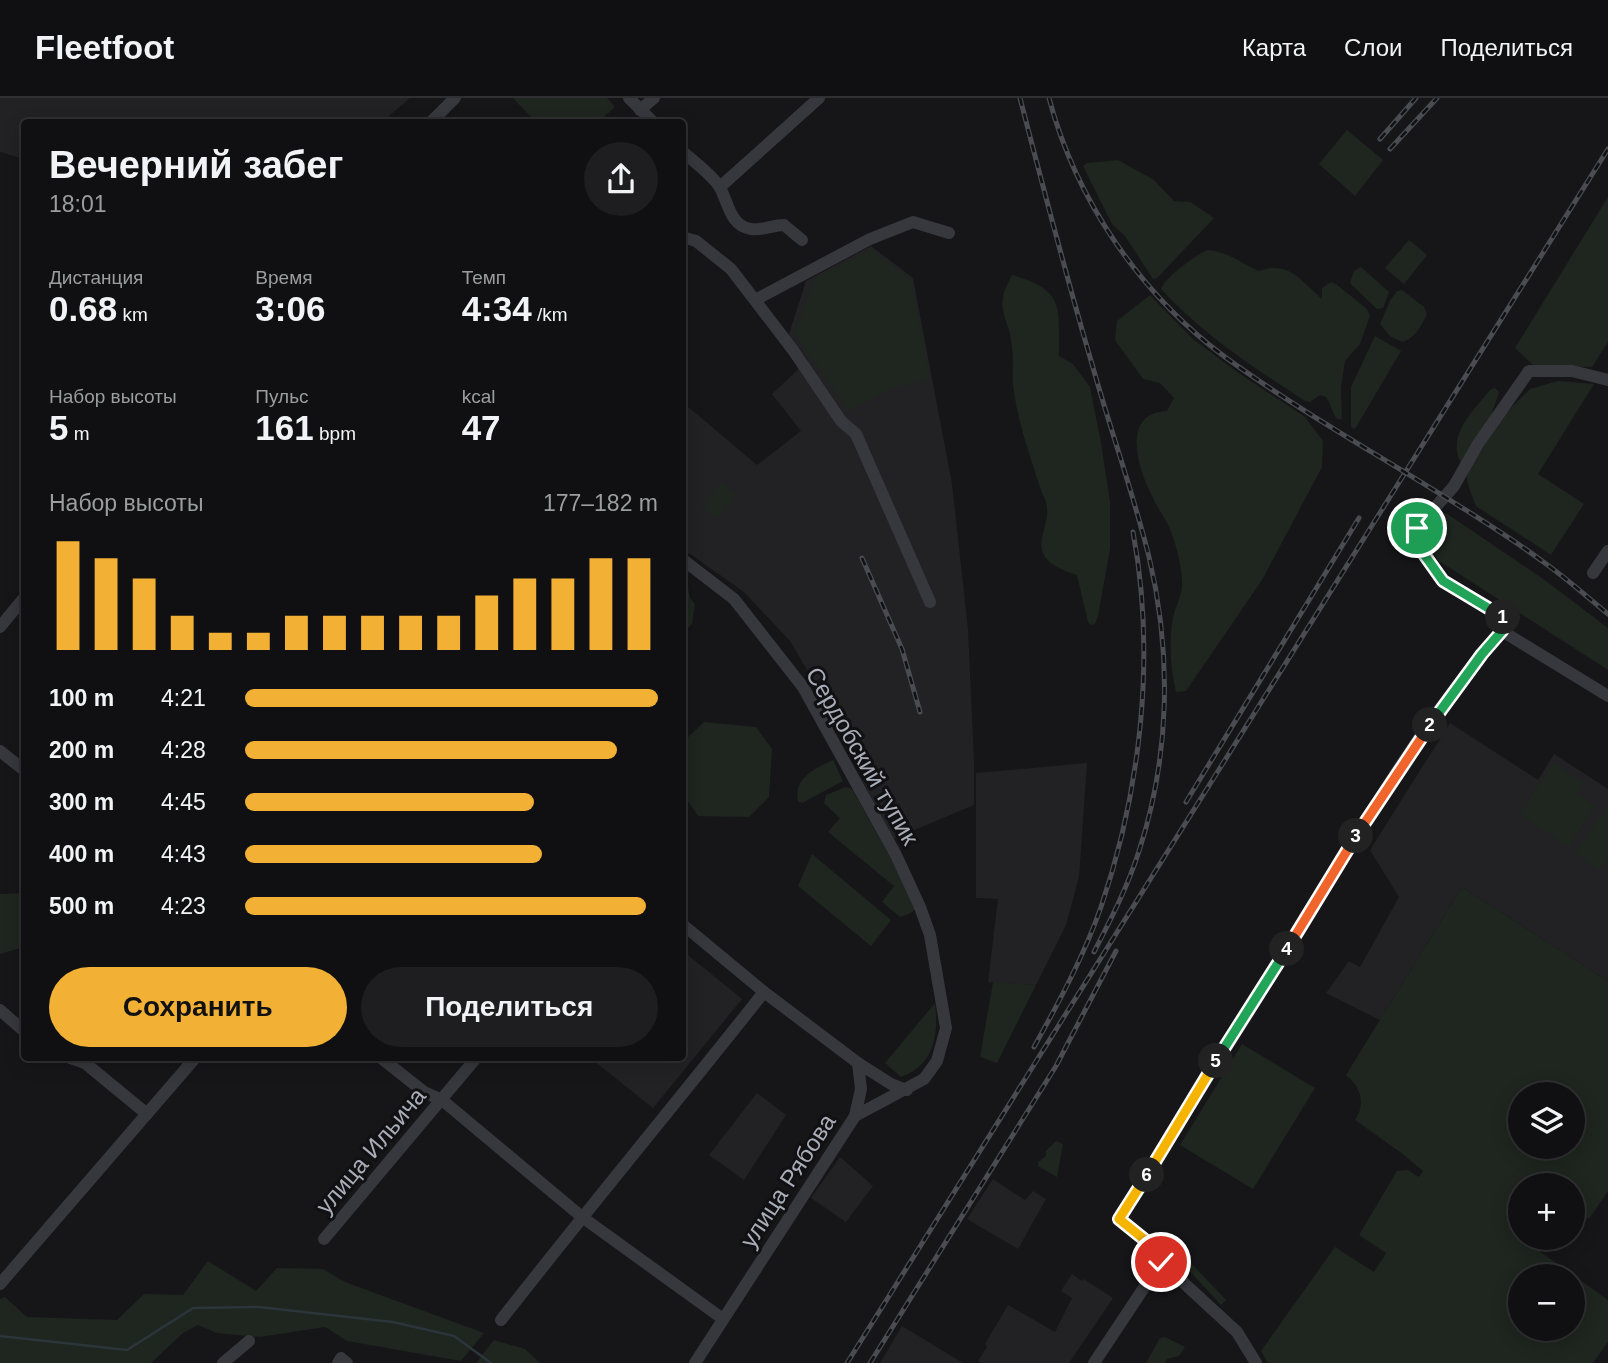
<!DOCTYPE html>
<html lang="ru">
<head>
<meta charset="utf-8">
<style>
	:root { --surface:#101012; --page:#1e1e20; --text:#f1f3f6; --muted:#9c9d9f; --line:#303032; --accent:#f2b134 }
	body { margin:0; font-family:Helvetica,sans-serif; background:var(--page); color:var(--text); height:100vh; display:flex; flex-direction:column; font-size:26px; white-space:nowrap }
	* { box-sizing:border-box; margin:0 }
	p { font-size:23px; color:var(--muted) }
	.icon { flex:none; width:38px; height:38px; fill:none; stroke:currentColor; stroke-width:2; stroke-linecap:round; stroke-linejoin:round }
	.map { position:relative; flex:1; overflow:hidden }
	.panel { position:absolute; left:21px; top:21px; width:665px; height:942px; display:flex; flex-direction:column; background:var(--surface); border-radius:7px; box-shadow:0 4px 18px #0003,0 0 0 2px var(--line) }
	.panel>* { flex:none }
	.tools { position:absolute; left:1508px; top:984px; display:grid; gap:14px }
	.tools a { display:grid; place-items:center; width:77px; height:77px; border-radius:50%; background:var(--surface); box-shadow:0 4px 18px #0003,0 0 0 2px var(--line); font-size:35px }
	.pin { position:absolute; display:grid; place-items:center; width:60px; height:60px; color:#fff; margin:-30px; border:4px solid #fff; border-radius:50%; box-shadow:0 2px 7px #0007 }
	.km { position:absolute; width:35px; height:35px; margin:-18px; border-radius:50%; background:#222; color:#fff; font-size:19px; line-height:35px; text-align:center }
	.round { display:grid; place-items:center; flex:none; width:74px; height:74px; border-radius:37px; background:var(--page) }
	.head { display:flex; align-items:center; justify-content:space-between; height:119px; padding:0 28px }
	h1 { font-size:38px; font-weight:800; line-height:52px }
	.figures { display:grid; grid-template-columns:repeat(3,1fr); gap:10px; height:119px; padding:7px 28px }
	.figures div { display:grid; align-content:center }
	.figures b { font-size:35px; font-weight:800 }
	.figures small { font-size:19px; font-weight:400 }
	.figures p { font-size:19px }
	.chart { height:196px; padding:14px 28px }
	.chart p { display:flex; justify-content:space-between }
	.chart svg { width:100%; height:126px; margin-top:7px; stroke:var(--accent); stroke-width:6 }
	.action { display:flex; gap:14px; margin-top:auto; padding:14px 28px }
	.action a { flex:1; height:80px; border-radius:42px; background:var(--accent); color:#111; font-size:28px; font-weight:800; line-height:80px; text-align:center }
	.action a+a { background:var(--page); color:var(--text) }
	ul { padding:0 28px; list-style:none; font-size:23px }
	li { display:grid; grid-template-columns:112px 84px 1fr; align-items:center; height:52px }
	li i { height:18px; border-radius:9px; background:var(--accent) }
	header { display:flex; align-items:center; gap:42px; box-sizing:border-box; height:98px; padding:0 35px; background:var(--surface); border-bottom:2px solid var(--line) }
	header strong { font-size:33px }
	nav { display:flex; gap:38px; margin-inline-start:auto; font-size:24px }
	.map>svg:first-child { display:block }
</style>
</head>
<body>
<header>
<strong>Fleetfoot</strong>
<nav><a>Карта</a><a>Слои</a><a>Поделиться</a></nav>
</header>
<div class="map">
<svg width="1608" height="1265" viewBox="0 0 1608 1265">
	<rect width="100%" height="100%" fill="#161618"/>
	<!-- built -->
	<g fill="#222225">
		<path d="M 0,0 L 410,0 L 382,24 L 24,24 L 24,61 L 0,54 Z"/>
		<path d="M 871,148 L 913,180 L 952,386 L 968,531 L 974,665 L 974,707 L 893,741 L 862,682 L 869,677 L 790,543 L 744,494 L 683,451 L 683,310 L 686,307 L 757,367 L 801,333 L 772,296 L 808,262 L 789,236 L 806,183 Z"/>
		<path d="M 1450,625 L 1538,682 L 1554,656 L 1608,691 L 1608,883 L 1462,789 L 1380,922 L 1326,895 L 1349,863 L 1360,869 L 1399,799 L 1370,752 Z"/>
		<path d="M 1087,665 L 1079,779 L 1066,827 L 1036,887 L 988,884 L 998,801 L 976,800 L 976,675 Z"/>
		<path d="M 683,853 L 742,901 L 653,1010 L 589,959 L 682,959 Z"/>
		<path d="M 757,995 L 786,1017 L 744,1082 L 709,1057 Z"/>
		<path d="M 840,1059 L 873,1088 L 846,1124 L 811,1100 Z"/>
		<path d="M 993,1081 L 1025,1102 L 1033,1093 L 1046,1101 L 1018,1151 L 967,1121 Z"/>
		<path d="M 1072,1176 L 1082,1183 L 1084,1181 L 1113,1200 L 1069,1265 L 981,1265 L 978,1263 L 987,1249 L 985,1246 L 1008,1207 L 1055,1234 L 1072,1200 L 1061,1193 Z"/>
		<path d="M 902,1228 L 963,1265 L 880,1265 Z"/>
	</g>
	<!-- green -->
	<g fill="#1e261f" fill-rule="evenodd">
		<path d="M 513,0 L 607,0 L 615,9 L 598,24 L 536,24 Z"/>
		<path d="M 1347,32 L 1383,62 L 1355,98 L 1319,66 Z"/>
		<path d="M 1118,62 L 1154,82 L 1174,103 L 1190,104 L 1214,120 L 1157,180 L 1153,181 L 1125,138 L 1112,126 L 1083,68 L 1087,65 Z"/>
		<path d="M 1608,99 L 1608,244 L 1592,269 L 1533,267 L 1515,250 Z"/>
		<path d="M 1409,142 L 1427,157 L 1404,186 L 1385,170 Z"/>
		<path d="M 871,151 L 911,182 L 930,281 L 888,292 L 849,313 L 794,234 L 816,180 Z"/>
		<path d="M 1207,152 C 1227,153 1241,165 1259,173 C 1289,162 1301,183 1322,201 L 1322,190 L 1331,184 L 1336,186 L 1367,211 L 1370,218 L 1360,246 L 1345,263 L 1341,290 L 1342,321 L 1337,321 C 1332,315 1331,306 1326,299 L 1320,297 L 1310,304 L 1305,303 C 1254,270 1202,236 1161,191 C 1165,179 1195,158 1207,152 Z"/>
		<path d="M 1361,169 L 1389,194 L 1383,210 L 1377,211 L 1350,185 L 1354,173 Z"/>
		<path d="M 1012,177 C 1067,192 1058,211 1059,258 L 1073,266 L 1090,289 L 1101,345 L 1110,404 L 1110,451 L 1098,518 L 1095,526 L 1091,527 L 1088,524 L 1077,477 C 1009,456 1063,428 1042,395 C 1031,361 1017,323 1013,286 C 1012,274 1014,261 1012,248 C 1009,216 992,213 1012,177 Z"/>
		<path d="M 1402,192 L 1424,209 L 1427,216 C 1421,228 1416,239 1403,244 L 1391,239 L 1380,226 L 1390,203 L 1397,193 Z"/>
		<path d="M 1150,197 L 1193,241 L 1240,276 L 1305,319 L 1323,343 L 1322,369 L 1262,482 L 1186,593 L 1176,594 C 1170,570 1169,544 1173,520 C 1175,510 1181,499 1182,489 C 1183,472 1176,446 1170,431 C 1165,420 1157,409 1152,398 C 1138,371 1120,315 1167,313 L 1174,300 L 1160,285 L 1143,281 L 1115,242 L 1117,223 Z"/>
		<path d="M 1375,238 L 1401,253 L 1355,331 L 1351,329 L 1351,289 Z"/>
		<path d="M 1558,283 L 1594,286 L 1538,376 L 1584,406 L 1551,457 L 1476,408 L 1469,390 L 1466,376 L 1505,316 L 1530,291 Z"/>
		<path d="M 1495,290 L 1499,294 L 1489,324 L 1461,365 C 1446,337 1474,312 1490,292 Z"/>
		<path d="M 721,385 L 737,396 L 717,420 L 703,409 Z"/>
		<path d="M 1446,415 L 1546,483 L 1608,530 L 1608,572 L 1439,463 C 1426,444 1418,436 1435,416 Z"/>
		<path d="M 687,486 L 690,500 L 695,506 L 692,526 L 685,533 L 682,532 L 682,487 Z"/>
		<path d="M 704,624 L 756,629 L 772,651 L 769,699 L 749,719 L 698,718 L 683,696 L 684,643 Z"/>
		<path d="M 833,662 L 843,683 L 802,705 L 798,703 C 793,680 816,670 833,662 Z"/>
		<path d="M 1553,665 L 1583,685 L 1577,695 L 1595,707 L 1569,749 L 1519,717 Z"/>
		<path d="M 846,689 L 852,691 L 903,782 L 916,811 L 909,816 L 900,819 L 882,804 L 894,788 L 828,734 L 840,720 L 824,705 L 826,697 Z"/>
		<path d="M 1606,710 L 1608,711 L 1608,760 L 1600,772 L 1575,756 Z"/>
		<path d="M 812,756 L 891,822 L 871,848 L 798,788 Z"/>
		<path d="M 1462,789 L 1608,883 L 1608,1093 L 1589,1121 L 1573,1111 L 1573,1087 L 1521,1087 L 1521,1139 L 1541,1139 L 1535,1150 L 1608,1202 L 1608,1244 L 1593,1265 L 1268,1265 L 1261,1253 L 1335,1149 L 1374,1174 L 1386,1155 L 1359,1137 L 1397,1073 L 1408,1072 L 1419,1079 L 1423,1073 L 1400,1054 L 1355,1022 C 1366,1006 1361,989 1346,977 ZM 1521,996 L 1573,996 L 1573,1048 L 1521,1048 ZM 1521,1178 L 1573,1178 L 1573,1230 L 1521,1230 Z"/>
		<path d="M 24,795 L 24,849 L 0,856 L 0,796 Z"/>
		<path d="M 993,884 L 1036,887 L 997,965 L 980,959 Z"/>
		<path d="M 935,905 C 939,937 934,967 901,979 L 885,965 Z"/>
		<path d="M 1242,946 L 1315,990 L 1253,1091 L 1180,1047 Z"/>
		<path d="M 1056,1043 L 1063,1046 L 1057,1079 L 1038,1068 L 1038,1064 L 1046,1058 L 1046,1053 Z"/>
		<path d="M 1183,1161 L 1187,1161 L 1226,1202 L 1221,1207 L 1183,1166 Z"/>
		<path d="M 208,1163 L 256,1193 L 277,1170 L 323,1171 L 345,1184 L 484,1235 L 461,1263 L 347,1243 L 325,1229 L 260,1239 L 217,1235 L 198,1227 L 183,1235 L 151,1265 L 0,1265 L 0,1201 L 5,1199 L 27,1219 L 117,1222 L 144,1196 L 183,1197 Z"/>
		<path d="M 1165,1239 L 1185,1249 L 1179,1258 L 1167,1261 L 1165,1265 L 1146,1265 L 1160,1240 Z"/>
		<path d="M 494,1242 L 525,1251 L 540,1265 L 476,1265 Z"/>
	</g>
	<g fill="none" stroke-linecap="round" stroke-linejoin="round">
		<!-- stream -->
		<path stroke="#2c353c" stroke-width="2.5" d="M 0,1238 L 127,1252 L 193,1210 L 259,1209 L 393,1224 L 454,1238 L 491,1265"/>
		<!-- minor -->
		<g stroke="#37383d" stroke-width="12">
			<path d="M 629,0 L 653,24"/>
			<path d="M 640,12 L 654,0"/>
			<path d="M 431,24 L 455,0"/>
			<path d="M 682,53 C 694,64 710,75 719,88 C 728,102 729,128 751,131 C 762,133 773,127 784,127 L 802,142"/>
			<path d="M 720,89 L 819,0"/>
			<path d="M 682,139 L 696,143 L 731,171 L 793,252 L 841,323 L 856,336 L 930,504"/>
			<path d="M 755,202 L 870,141 L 913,124 L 949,135"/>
			<path d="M 682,461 L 734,501 L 803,589 L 896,757 L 920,809 L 930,837 L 946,930 L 937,963 L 924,981 L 855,1018 L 695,1265"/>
			<path d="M 1593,475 L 1608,453"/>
			<path d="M 0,529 L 24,500"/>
			<path d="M 1502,533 L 1503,517 L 1443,483 L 1416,445 L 1417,430 L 1454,388 L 1478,346 L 1529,273 L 1572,273 L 1608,282"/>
			<path d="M 1502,533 L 1608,598"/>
			<path d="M 0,653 L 24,672"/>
			<path d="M 682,826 L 764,894 L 858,965 L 891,986 L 907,992"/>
			<path d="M 0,912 L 24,933"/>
			<path d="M 68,959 L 85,965 L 147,1016"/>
			<path d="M 380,959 L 424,994 L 442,1002 L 582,1119 L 723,1221"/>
			<path d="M 855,1018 L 861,991 L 858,965"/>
			<path d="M 324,1141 L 477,959"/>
			<path d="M 0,1186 L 196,959"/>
			<path d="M 501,1222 C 587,1112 677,1004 764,894"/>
			<path d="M 223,1265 L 249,1243"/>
			<path d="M 338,1265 L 341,1260 L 347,1265"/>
			<path d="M 1094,1265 L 1161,1164"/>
			<path d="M 1256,1265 L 1237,1234 L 1161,1164 L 1150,1145 L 1120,1121 C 1179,1024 1240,929 1299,832 C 1361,730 1423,622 1502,533"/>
		</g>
		<defs>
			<g id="rail">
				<path d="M 1020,0 C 1043,89 1066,178 1092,266 C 1110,331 1133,394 1149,459 C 1172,556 1170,658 1139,753 C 1128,788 1111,821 1094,854"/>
				<path d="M 1049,0 C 1076,102 1140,196 1225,259 C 1298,312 1377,356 1453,404 C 1483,423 1514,442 1542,463 C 1565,479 1586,498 1608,516"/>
				<path d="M 1380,41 L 1416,0"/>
				<path d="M 1390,51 L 1437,0"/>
				<path d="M 862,460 L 902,551 L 920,614"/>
				<path d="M 1186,704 L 1359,420"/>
				<path d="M 1034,949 C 1059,904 1084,858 1101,809 C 1141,691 1156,557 1133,434"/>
				<path d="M 847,1265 L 1608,51"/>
				<path d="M 870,1265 L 1056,968 L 1116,853"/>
			</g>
		</defs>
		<!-- rail casing -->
		<use href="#rail" stroke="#4a4c52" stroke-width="5"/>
		<!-- rail -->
		<use href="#rail" stroke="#111113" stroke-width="2.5" stroke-dasharray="8" stroke-linecap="butt"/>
	</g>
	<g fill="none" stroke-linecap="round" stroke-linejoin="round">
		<defs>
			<path id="split-1" d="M 1417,430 L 1416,445 L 1443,483 L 1503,519"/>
			<path id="split-2" d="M 1430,627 L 1482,556 L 1502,533 L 1503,519"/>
			<path id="split-3" d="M 1356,738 L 1430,627"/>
			<path id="split-4" d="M 1287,851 L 1356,738"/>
			<path id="split-5" d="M 1216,963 L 1287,851"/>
			<path id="split-6" d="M 1147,1077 L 1216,963"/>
			<path id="split-7" d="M 1147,1077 L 1119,1121 L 1150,1146 L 1161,1164"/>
		</defs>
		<!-- split-1 casing -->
		<use href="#split-1" stroke="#fff" stroke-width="14"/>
		<!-- split-2 casing -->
		<use href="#split-2" stroke="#fff" stroke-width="14"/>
		<!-- split-3 casing -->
		<use href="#split-3" stroke="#fff" stroke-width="14"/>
		<!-- split-4 casing -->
		<use href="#split-4" stroke="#fff" stroke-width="14"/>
		<!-- split-5 casing -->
		<use href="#split-5" stroke="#fff" stroke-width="14"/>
		<!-- split-6 casing -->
		<use href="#split-6" stroke="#fff" stroke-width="14"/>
		<!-- split-7 casing -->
		<use href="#split-7" stroke="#fff" stroke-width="14"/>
		<!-- split-1 -->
		<use href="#split-1" stroke="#22a559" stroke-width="9"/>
		<!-- split-2 -->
		<use href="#split-2" stroke="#22a559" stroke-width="9"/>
		<!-- split-3 -->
		<use href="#split-3" stroke="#f0652b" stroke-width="9"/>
		<!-- split-4 -->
		<use href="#split-4" stroke="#f0652b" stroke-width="9"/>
		<!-- split-5 -->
		<use href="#split-5" stroke="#22a559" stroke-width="9"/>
		<!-- split-6 -->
		<use href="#split-6" stroke="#f5b400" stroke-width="9"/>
		<!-- split-7 -->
		<use href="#split-7" stroke="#f5b400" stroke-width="9"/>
	</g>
	<g text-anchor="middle" stroke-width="6" stroke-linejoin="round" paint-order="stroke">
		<!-- street labels -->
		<g font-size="24" fill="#a8adb8" stroke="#111113">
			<text transform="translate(862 658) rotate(60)" y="8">Сердобский тупик</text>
			<text transform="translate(371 1053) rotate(-50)" y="8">улица Ильича</text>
			<text transform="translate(788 1083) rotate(-57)" y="8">улица Рябова</text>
		</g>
	</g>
</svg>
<div class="tools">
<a><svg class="icon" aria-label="layers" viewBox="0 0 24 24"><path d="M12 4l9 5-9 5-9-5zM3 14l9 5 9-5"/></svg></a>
<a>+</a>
<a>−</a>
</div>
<div class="pin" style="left:1417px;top:430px;background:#1e9e55"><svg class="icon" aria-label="arrive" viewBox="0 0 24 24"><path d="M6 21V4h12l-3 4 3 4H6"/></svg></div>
<div class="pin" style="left:1161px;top:1164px;background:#d93025"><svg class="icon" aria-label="check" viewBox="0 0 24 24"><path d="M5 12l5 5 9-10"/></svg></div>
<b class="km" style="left:1503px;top:519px">1</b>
<b class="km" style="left:1430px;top:627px">2</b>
<b class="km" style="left:1356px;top:738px">3</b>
<b class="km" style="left:1287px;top:851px">4</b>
<b class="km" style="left:1216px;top:963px">5</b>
<b class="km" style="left:1147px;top:1077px">6</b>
<section class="panel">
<div class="head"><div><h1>Вечерний забег</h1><p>18:01</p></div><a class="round"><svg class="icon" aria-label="share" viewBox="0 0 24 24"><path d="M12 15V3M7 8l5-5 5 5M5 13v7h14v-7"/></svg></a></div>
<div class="figures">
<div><p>Дистанция</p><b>0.68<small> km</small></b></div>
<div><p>Время</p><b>3:06</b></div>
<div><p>Темп</p><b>4:34<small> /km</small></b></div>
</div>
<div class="figures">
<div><p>Набор высоты</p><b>5<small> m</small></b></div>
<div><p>Пульс</p><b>161<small> bpm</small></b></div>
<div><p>kcal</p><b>47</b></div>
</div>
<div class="chart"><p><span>Набор высоты</span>177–182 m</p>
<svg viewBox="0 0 160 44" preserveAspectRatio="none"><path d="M5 44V6M15 44V12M25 44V19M35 44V32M45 44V38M55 44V38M65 44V32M75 44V32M85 44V32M95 44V32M105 44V32M115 44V25M125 44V19M135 44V19M145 44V12M155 44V12"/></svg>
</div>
<ul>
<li><b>100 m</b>4:21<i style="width:100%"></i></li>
<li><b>200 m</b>4:28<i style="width:90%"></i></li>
<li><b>300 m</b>4:45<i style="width:70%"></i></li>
<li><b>400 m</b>4:43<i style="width:72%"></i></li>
<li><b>500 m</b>4:23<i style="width:97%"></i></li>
</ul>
<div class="action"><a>Сохранить</a><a>Поделиться</a></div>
</section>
</div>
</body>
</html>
